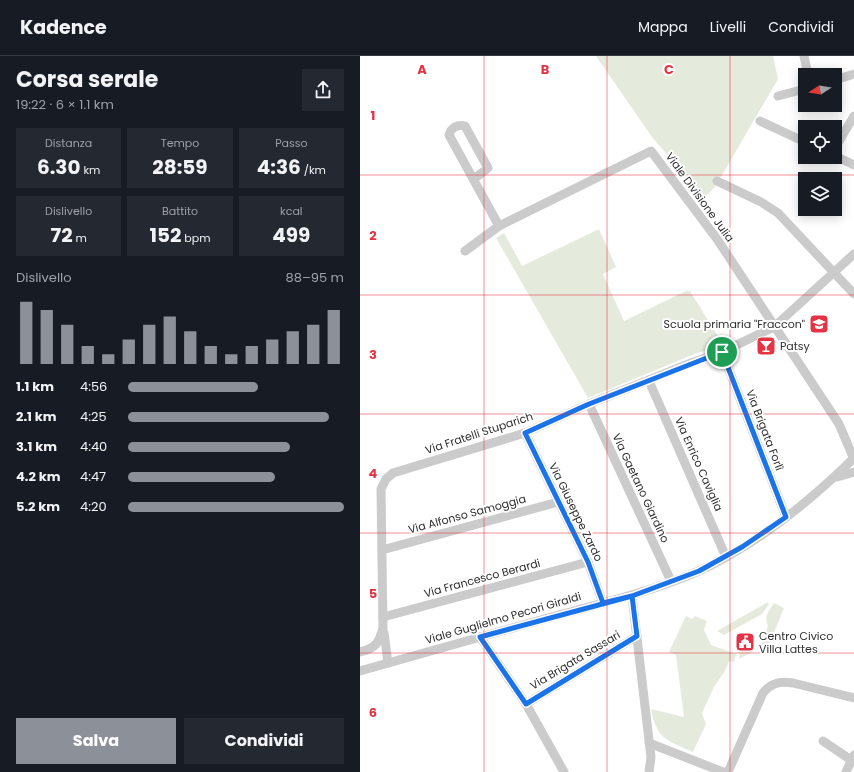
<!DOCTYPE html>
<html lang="it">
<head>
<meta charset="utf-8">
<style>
	:root { --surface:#171b24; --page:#242831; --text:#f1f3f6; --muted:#9ea1a6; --line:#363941; --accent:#8c9099 }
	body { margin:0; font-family:Poppins,sans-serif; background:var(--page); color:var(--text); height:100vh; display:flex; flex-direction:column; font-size:15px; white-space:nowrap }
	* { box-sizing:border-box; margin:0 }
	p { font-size:13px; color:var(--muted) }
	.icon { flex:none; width:22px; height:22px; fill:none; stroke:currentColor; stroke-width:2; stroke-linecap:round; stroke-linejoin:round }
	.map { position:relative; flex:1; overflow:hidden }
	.details { display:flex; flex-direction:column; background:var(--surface); width:360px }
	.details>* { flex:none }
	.needle { width:26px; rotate:258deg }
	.controls { position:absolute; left:438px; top:12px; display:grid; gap:8px }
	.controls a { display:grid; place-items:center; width:44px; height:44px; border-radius:0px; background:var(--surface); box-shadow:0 2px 10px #0003; font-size:20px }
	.pin { position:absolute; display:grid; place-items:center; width:34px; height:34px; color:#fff; margin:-17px; border:2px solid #fff; border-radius:50%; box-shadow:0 1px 4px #0007 }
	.round { display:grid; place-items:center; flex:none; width:42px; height:42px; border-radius:0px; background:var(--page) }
	.head { display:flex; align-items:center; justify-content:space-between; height:68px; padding:0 16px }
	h1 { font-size:22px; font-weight:700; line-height:30px }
	.metrics { display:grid; grid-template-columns:repeat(3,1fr); gap:6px; height:68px; padding:4px 16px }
	.metrics div { display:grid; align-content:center; border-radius:0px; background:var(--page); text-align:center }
	.metrics b { font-size:20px; font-weight:700 }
	.metrics small { font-size:11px; font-weight:400 }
	.metrics p { font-size:11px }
	.chart { height:112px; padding:8px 16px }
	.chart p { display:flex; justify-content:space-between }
	.chart svg { width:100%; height:72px; margin-top:4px; stroke:var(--accent); stroke-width:6 }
	.button { display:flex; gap:8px; margin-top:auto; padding:8px 16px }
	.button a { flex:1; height:46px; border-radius:0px; background:var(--accent); color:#fff; font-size:16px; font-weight:700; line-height:46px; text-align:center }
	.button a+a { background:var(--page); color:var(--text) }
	ul { padding:0 16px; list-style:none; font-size:13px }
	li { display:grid; grid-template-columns:64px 48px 1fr; align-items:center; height:30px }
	li i { height:10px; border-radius:5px; background:var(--accent) }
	header { display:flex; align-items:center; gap:24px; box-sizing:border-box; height:56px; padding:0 20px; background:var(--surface); border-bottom:1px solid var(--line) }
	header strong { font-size:19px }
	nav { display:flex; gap:22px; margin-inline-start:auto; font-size:14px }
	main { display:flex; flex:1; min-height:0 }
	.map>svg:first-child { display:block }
</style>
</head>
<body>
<header>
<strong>Kadence</strong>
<nav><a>Mappa</a><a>Livelli</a><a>Condividi</a></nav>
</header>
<main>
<section class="details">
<div class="head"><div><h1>Corsa serale</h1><p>19:22 · 6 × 1.1 km</p></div><a class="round"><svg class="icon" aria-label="share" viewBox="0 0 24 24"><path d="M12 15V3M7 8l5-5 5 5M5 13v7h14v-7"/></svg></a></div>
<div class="metrics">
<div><p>Distanza</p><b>6.30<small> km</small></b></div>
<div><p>Tempo</p><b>28:59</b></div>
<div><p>Passo</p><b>4:36<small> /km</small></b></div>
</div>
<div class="metrics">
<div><p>Dislivello</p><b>72<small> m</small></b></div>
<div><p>Battito</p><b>152<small> bpm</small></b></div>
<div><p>kcal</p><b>499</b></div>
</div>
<div class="chart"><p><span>Dislivello</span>88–95 m</p>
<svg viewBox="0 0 160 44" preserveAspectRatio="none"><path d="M5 44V6M15 44V11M25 44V20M35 44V33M45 44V38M55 44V29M65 44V20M75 44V15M85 44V24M95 44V33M105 44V38M115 44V33M125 44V29M135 44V24M145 44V20M155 44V11"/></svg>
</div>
<ul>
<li><b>1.1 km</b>4:56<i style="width:60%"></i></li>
<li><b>2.1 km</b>4:25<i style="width:93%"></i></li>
<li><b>3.1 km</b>4:40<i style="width:75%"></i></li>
<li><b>4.2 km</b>4:47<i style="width:68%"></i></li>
<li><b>5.2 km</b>4:20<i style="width:100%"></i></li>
</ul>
<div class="button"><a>Salva</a><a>Condividi</a></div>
</section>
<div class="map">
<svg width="494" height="716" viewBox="0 0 494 716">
	<rect width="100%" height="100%" fill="#fff"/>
	<!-- green -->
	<g fill="#e5ebdc">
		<path d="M 236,0 L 413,0 L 418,23 L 355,131 L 344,142 L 292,81 Z"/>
		<path d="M 239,173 L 256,211 L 243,218 L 264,265 L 326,235 L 330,235 L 364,290 L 337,297 L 228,342 L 136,182 L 144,177 L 162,210 Z"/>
		<path d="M 408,546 L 409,548 L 402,558 L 364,579 L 357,575 Z"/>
		<path d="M 414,547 L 424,552 L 408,591 L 401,589 L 408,570 C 404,560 408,556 414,547 Z"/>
		<path d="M 326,560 L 332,563 L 335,560 L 347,565 L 344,574 L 351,589 L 376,598 L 374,606 L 369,605 L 365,615 L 354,631 L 342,657 L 346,668 L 333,696 C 307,684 297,684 291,653 L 324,661 L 316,599 L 309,596 Z"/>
		<path d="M 390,589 L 393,590 L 392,596 L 379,603 L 380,595 L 387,593 Z"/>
	</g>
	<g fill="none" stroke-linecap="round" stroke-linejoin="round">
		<!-- minor -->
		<g stroke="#cbcbcb" stroke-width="9">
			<path d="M 444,0 L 448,19"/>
			<path d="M 475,24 L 494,18"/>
			<path d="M 418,40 L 445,33"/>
			<path d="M 400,65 L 445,86"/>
			<path d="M 475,92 L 494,60"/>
			<path d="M 475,100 L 494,109"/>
			<path d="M 114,123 L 128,112 L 105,70 C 97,68 91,72 89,79 L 139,170 L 291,95 L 357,183 L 479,368 L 493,401"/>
			<path d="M 357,125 L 401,146 L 418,157 L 494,238"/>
			<path d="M 105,195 L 139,170"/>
			<path d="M 362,296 L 426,461"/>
			<path d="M 289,325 L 366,501"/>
			<path d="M 229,348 L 311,525"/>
			<path d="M 165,377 L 228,506 L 243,547"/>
			<path d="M 477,421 L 494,416"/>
			<path d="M 22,494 L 198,446"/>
			<path d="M 272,540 L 291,701 L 289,716"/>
			<path d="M 23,561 L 228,506"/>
			<path d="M 24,577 L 28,607"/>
			<path d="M 120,581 L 166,648 L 204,716"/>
			<path d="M 0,596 C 16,592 19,587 23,572 L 21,433 L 26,423 L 33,417 L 165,377 L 229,348 L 331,307 L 362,296 L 414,271 L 494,198"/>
			<path d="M 0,615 C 65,597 130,578 195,560 C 244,547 293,535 339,515 C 396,489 448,447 493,403"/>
			<path d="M 166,648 L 277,580"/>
			<path d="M 463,685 L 491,704"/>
			<path d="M 289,687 L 363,716"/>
			<path d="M 368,716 L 403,637 C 411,627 420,625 433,627 L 494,642"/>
			<path d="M 486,716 L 494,699"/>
		</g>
	</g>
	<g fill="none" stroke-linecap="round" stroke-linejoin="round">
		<defs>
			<path id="route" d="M 362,296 L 426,461 L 382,491 L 339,515 L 272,540 L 120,581 L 166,648 L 277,580 L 272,540 L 243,547 L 228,506 L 165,377 L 229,348 L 362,296"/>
		</defs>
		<!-- route casing -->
		<use href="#route" stroke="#fff" stroke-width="8"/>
		<!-- route -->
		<use href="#route" stroke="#1a73e8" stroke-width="5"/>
	</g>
	<!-- grid -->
	<path fill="none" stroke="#e33344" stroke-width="1" stroke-opacity="0.55" d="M 124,0 L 124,716M 247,0 L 247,716M 370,0 L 370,716M 0,119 L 494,119M 0,239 L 494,239M 0,358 L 494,358M 0,477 L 494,477M 0,597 L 494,597"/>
	<!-- icons -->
	<defs>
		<symbol id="school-square" viewBox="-11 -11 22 22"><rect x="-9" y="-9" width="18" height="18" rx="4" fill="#e33344" stroke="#fff"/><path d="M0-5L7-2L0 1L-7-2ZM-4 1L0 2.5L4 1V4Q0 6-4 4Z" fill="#fff"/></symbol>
		<symbol id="bar-square" viewBox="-11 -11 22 22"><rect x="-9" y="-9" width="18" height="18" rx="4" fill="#e33344" stroke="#fff"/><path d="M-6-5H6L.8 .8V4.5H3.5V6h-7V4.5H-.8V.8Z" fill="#fff"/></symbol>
		<symbol id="civic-square" viewBox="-11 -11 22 22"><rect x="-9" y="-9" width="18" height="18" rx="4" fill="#e33344" stroke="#fff"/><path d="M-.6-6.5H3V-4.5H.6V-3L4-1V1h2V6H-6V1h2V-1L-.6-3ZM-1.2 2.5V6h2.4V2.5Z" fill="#fff"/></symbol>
	</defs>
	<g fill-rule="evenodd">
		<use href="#school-square" x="448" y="257" width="22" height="22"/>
		<use href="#bar-square" x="395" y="279" width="22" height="22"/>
		<use href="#civic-square" x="374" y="575" width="22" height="22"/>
	</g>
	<g text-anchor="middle" stroke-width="4" stroke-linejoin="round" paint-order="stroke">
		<!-- street labels -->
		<g font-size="11" fill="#2e2e2e" stroke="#fff">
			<text transform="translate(340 141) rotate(54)" y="4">Viale Divisione Julia</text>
			<text transform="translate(405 374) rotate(69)" y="4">Via Brigata Forlì</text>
			<text transform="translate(119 377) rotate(-18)" y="4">Via Fratelli Stuparich</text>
			<text transform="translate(339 408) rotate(66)" y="4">Via Enrico Caviglia</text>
			<text transform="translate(281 432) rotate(65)" y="4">Via Gaetano Giardino</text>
			<text transform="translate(216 456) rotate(64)" y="4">Via Giuseppe Zardo</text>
			<text transform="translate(107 458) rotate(-15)" y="4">Via Alfonso Samoggia</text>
			<text transform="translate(122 522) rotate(-15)" y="4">Via Francesco Berardi</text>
			<text transform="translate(143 562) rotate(-16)" y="4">Viale Guglielmo Pecori Giraldi</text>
			<text transform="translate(215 604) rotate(-31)" y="4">Via Brigata Sassari</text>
		</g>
		<!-- poi labels -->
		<g font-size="11" fill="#2e2e2e" stroke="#fff" text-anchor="start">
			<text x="445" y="272" text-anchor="end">Scuola primaria "Fraccon"</text>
			<text x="420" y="294">Patsy</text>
			<text x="399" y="584">Centro Civico<tspan x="399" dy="13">Villa Lattes</tspan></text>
		</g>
	</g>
	<g font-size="13" text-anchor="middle" font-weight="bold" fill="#e33344" stroke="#fff" stroke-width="4" stroke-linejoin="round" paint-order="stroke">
		<text x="62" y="18">A</text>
		<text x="185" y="18">B</text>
		<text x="309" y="18">C</text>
		<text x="13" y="64">1</text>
		<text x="13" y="184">2</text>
		<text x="13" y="303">3</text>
		<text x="13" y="422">4</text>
		<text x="13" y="542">5</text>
		<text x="13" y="661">6</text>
	</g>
</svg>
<div class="controls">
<a><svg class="needle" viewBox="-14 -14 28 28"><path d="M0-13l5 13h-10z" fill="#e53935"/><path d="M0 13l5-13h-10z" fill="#9ea1a6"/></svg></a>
<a><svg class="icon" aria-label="locate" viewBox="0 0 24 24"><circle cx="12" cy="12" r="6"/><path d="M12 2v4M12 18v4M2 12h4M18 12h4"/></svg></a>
<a><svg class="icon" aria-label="layers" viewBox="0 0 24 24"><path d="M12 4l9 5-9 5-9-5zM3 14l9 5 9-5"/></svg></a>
</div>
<div class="pin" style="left:362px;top:296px;background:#1e9e55"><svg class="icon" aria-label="arrive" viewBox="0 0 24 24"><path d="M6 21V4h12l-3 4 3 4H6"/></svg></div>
</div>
</main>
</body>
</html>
